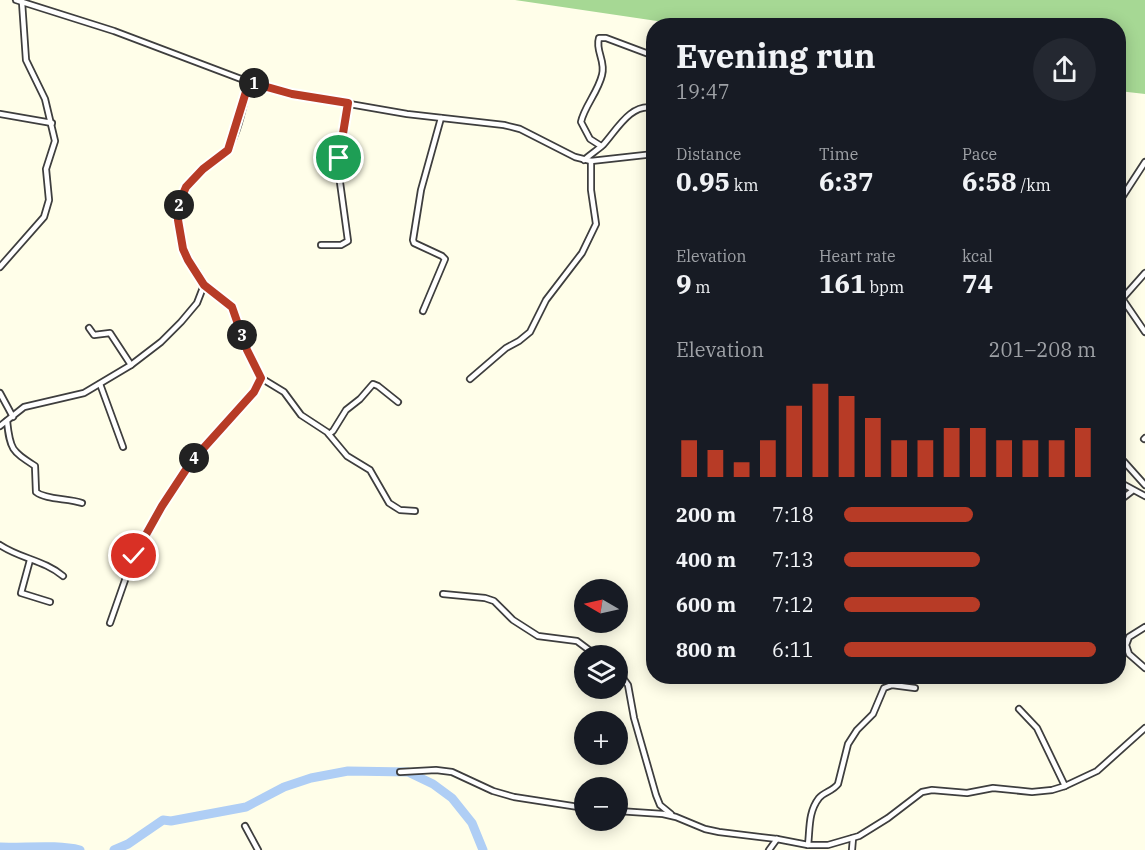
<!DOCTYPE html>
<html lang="en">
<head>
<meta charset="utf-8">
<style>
	:root { --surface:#171b24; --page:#242831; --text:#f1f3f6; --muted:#9ea1a6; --accent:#b73b26 }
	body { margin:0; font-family:"IBM Plex Serif",serif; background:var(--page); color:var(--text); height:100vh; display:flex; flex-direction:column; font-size:22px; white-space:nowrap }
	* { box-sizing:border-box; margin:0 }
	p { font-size:20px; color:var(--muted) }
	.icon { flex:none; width:33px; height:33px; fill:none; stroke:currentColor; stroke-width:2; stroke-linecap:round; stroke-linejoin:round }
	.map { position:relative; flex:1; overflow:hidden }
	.drawer { position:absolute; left:646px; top:18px; width:480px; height:666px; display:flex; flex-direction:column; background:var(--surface); border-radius:24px; box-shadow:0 3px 15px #0003 }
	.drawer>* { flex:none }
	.needle { width:39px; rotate:279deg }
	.tools { position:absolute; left:574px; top:579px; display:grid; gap:12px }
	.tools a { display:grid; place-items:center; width:54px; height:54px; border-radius:50%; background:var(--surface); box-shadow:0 3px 15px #0003; font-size:30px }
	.pin { position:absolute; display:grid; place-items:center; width:51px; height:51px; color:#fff; margin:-26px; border:3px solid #fff; border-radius:50%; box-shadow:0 2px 6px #0007 }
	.km { position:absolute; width:30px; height:30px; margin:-15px; border-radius:50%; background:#222; color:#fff; font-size:16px; line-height:30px; text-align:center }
	.round { display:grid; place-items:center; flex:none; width:63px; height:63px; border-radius:32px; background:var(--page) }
	.overview { display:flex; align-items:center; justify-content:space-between; height:102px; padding:0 30px }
	h1 { font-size:33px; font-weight:700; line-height:45px }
	.figures { display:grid; grid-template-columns:repeat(3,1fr); gap:9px; height:102px; padding:6px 30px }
	.figures div { display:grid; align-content:center }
	.figures b { font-size:26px; font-weight:700 }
	.figures small { font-size:16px; font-weight:400 }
	.figures p { font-size:16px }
	.chart { height:168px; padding:12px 30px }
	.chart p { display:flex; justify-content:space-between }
	.chart svg { width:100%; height:108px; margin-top:6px; stroke:var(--accent); stroke-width:6 }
	ul { padding:0 30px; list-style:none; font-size:20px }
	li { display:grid; grid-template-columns:96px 72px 1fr; align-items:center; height:45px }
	li i { height:15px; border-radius:8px; background:var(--accent) }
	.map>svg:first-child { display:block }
</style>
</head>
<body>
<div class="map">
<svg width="1145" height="850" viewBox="0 0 1145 850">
	<rect width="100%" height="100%" fill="#fffee9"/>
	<!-- forest -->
	<path fill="#a6d894" d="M 515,0 L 1145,0 L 1145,94 L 1119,91 L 1119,26 L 684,25 Z"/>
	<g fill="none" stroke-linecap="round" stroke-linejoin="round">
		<!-- river -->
		<g stroke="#afcef5" stroke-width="9">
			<path d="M 0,847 C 25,848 57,844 80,850"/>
			<path d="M 114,850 L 128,844 L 163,820 L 171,821 L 246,807 L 284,787 L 311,778 L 348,771 L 408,772 L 433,784 L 452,798 L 472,823 L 483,850"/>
		</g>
		<defs>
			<g id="minor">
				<path d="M 16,0 L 114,31 L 249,82 L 292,94 L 407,114 L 504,125 L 520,129 L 575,157 L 591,161 L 654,154"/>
				<path d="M 0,114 L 52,123"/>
				<path d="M 601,146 L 590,139 L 581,122 C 584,107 598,92 602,75 C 606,61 595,51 599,38 L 606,38 L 654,56"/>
				<path d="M 584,160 C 590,155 597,150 603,145 C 616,131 631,102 654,108"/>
				<path d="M 1119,202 L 1145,162"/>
				<path d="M 321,245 L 341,245 L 348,241 L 339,175 L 339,158 L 348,103"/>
				<path d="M 0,267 L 44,217 L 49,200 L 46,169 L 55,141 L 45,99 L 26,60 L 22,2"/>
				<path d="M 204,285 L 232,307 L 247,350 L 261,378 L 284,392 L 301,415 L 327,432 L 347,456 L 370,470 L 389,503 L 400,510 L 415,511"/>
				<path d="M 1119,294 L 1145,332"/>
				<path d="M 1122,299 L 1145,273"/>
				<path d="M 423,311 L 445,259 L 442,256 L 414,243 L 413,240 L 421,190 L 441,118"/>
				<path d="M 89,328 L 94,335 L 110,333 L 131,365"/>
				<path d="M 470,379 L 506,348 L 519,341 L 530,332 L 546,300 L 582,253 L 596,224 L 591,190 L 591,161"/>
				<path d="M 100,384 L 123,447"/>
				<path d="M 0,393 L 13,417"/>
				<path d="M 7,421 C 10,450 12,451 35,466 L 36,492 C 46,500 68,498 82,503"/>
				<path d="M 0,426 L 24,407 L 84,393 L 131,365 L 161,342 L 181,322 L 197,303 L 204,285 C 200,271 188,262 183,249 C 174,218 177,189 203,169 C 211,162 223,158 228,149 C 239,131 244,102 249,82"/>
				<path d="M 329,434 L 333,431 L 346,410 L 360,399 L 373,384 L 378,386 L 398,402"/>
				<path d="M 1144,439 L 1145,438"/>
				<path d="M 1119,456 L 1145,485"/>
				<path d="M 1119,482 L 1145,496"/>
				<path d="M 1119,504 L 1123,498 L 1132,491"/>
				<path d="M 0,545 C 21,559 44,560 63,576"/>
				<path d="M 30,560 L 21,593 L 50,602"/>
				<path d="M 443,594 L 485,598 L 494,601 L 513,620 L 538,636 L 577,641 L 597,656"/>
				<path d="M 110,623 L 131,563 L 162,506 L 191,462 L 254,392 L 261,378"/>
				<path d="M 1145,627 L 1129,637 L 1126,645 L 1129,654 L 1145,668"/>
				<path d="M 618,671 L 628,685 L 634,718 L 656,795 L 660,805 L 671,814"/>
				<path d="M 1019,709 L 1037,728 L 1065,786"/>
				<path d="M 400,772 L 436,770 L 452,772 L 493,791 L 514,797 L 585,808"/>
				<path d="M 618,811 L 663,814 L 676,817 L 705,829 L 719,832 L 777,839 L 808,845 L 828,845 L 859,836 L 888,818 L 922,792 L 932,790 L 967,793 L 993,788 L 1032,792 L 1052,790 L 1065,786 L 1097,771 L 1145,728"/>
				<path d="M 245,826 L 258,850"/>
				<path d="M 808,845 C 810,829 808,812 819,798 C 824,792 833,791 838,784 L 848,744 L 857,730 L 873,714 L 884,688 L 892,685 L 915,688"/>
				<path d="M 769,850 L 777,839"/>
				<path d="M 852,850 L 853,838"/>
			</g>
		</defs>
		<!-- minor casing -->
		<use href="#minor" stroke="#3e3e3e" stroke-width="8"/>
		<!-- minor -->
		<use href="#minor" stroke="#fff" stroke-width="4.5"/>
	</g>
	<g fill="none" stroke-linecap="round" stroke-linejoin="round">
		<defs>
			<path id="route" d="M 134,556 L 162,506 L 191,462 L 254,392 L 261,378 L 247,350 L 232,307 L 204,285 L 188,260 L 183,249 L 178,220 L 179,203 L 186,187 L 203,169 L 228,150 L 249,82 L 292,94 L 348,103 L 339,158"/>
		</defs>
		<!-- route casing -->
		<use href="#route" stroke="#fff" stroke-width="12"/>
		<!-- route -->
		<use href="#route" stroke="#b73b26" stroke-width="8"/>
	</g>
</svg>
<div class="tools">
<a><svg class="needle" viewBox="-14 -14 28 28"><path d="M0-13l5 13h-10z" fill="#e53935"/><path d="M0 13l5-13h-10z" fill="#9ea1a6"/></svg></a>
<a><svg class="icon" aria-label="layers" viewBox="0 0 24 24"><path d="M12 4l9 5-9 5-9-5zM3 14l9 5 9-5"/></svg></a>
<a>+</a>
<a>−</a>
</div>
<div class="pin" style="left:339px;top:158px;background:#1e9e55"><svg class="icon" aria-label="arrive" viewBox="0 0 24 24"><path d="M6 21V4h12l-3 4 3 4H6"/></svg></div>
<div class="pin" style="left:134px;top:556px;background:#d93025"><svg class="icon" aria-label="check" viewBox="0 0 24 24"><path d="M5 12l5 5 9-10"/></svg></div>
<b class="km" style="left:254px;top:83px">1</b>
<b class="km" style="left:179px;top:205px">2</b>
<b class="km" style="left:242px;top:335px">3</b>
<b class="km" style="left:194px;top:458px">4</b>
<section class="drawer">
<div class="overview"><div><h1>Evening run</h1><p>19:47</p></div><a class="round"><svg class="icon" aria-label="share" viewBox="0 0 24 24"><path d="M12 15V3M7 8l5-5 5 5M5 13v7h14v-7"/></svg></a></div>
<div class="figures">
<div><p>Distance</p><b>0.95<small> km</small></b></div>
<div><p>Time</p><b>6:37</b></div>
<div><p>Pace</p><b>6:58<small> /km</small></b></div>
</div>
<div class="figures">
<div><p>Elevation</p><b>9<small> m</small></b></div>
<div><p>Heart rate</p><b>161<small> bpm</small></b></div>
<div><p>kcal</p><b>74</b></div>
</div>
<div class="chart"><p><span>Elevation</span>201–208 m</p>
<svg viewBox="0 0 160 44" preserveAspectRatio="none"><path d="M5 44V29M15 44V33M25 44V38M35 44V29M45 44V15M55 44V6M65 44V11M75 44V20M85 44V29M95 44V29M105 44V24M115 44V24M125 44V29M135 44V29M145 44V29M155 44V24"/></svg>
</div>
<ul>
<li><b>200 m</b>7:18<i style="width:51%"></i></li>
<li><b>400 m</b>7:13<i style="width:54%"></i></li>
<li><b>600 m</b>7:12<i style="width:54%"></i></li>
<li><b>800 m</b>6:11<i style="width:100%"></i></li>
</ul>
</section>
</div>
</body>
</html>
